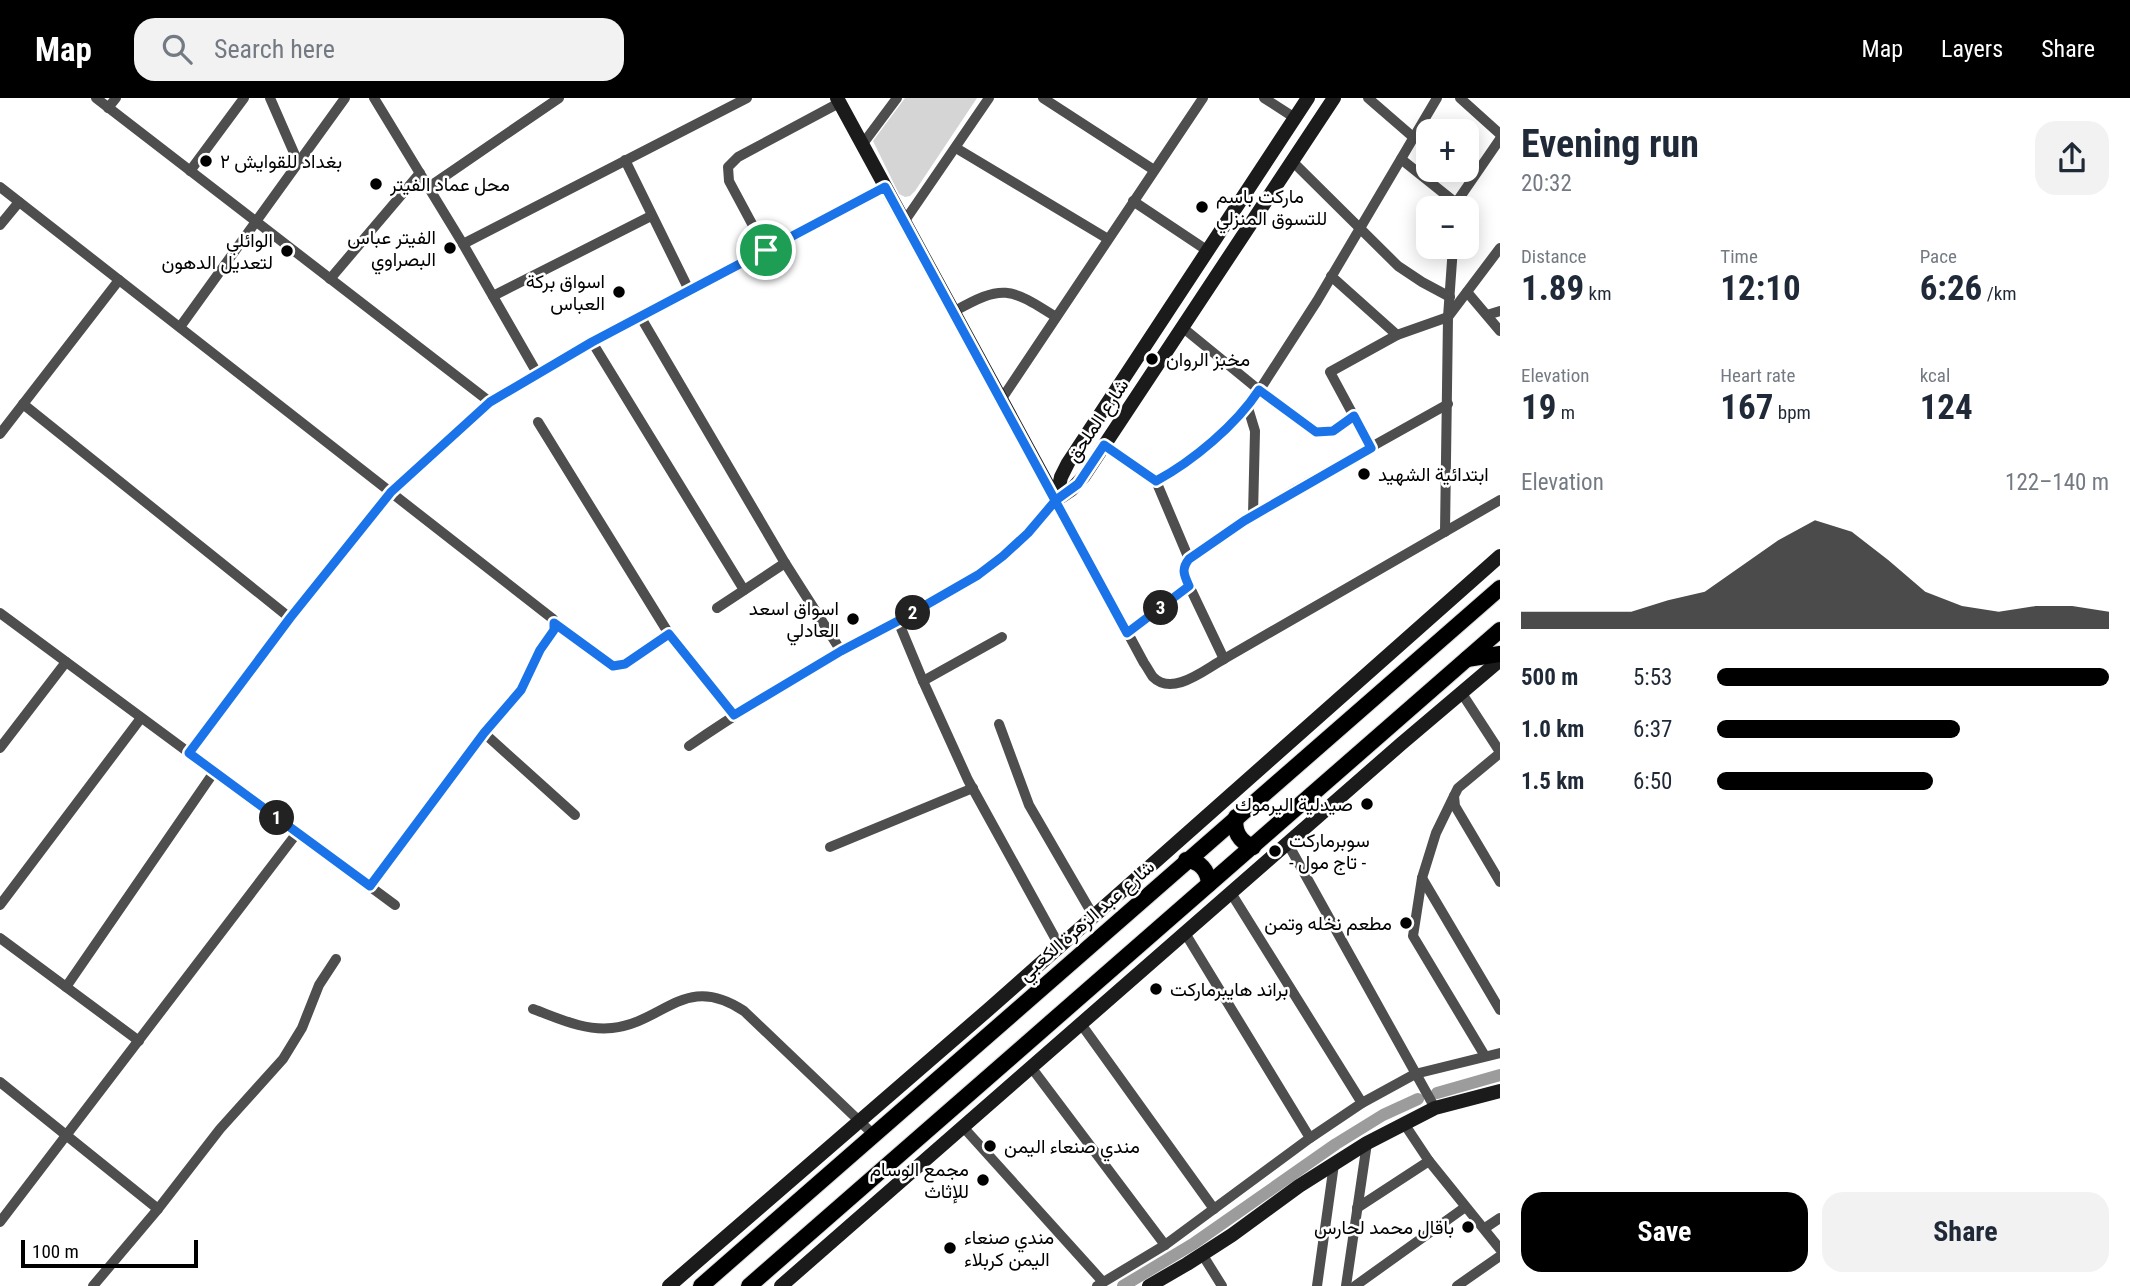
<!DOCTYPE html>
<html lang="en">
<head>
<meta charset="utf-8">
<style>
	:root { --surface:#fff; --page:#f2f2f3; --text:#1f2937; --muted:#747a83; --accent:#000 }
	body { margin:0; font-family:"Roboto Condensed",Vazirmatn,sans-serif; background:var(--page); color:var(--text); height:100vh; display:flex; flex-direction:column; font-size:26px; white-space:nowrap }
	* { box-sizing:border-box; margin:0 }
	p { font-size:23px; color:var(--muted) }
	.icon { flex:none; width:38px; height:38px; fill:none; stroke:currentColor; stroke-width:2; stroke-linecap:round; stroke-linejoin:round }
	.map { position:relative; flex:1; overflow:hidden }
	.panel { display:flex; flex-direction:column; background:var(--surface); width:630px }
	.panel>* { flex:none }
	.controls { position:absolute; left:1416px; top:21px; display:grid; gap:14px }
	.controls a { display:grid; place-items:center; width:63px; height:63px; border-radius:14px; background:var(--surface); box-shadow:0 4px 18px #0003; font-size:35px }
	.scale { position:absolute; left:21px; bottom:18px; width:177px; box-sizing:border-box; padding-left:7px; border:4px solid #000; border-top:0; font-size:19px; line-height:24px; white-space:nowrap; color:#000; -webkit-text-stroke:5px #fff; paint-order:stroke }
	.pin { position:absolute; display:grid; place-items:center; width:60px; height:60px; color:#fff; margin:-30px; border:4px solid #fff; border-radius:50%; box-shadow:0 2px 7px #0007 }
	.km { position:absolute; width:35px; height:35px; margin:-18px; border-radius:50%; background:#222; color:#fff; font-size:19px; line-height:35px; text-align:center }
	.round { display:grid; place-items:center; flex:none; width:74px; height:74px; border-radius:21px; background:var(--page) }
	.headline { display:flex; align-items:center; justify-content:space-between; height:119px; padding:0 21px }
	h1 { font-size:38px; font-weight:700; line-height:52px }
	.stats { display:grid; grid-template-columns:repeat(3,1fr); gap:10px; height:119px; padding:7px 21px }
	.stats div { display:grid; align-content:center }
	.stats b { font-size:35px; font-weight:700 }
	.stats small { font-size:19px; font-weight:400 }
	.stats p { font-size:19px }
	.chart { height:196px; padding:14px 21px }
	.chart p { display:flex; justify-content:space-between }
	.chart svg { width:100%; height:126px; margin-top:7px; fill:var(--accent); opacity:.7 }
	.action { display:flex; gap:14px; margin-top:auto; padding:14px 21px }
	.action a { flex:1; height:80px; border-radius:21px; background:var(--accent); color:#fff; font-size:28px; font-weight:700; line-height:80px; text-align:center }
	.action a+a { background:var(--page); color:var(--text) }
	ul { padding:0 21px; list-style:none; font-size:23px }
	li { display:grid; grid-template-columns:112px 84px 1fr; align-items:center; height:52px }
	li i { height:18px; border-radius:9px; background:var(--accent) }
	header { display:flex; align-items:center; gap:42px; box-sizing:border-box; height:98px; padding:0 35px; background:var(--accent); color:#fff }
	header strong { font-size:33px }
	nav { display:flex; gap:38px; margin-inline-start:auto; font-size:24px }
	.search { width:490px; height:63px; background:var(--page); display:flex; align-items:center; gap:18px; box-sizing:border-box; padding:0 24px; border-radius:21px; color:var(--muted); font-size:26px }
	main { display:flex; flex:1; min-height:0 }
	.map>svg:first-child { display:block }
</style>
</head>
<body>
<header>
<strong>Map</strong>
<div class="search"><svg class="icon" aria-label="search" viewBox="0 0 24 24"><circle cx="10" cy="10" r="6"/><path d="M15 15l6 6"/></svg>Search here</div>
<nav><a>Map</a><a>Layers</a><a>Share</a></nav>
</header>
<main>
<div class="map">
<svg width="1500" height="1188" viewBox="0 0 1500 1188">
	<rect width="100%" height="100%" fill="#fff"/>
	<!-- green -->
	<path fill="#d5d5d5" d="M 905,0 L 977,0 L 915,93 L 910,98 L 905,99 L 899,96 L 873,43 Z"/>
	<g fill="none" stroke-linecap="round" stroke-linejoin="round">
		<!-- canal -->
		<g stroke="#9c9c9c" stroke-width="12">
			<path d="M 1437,995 L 1500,977"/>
			<path d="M 1123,1188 L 1193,1146 L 1336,1046 L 1383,1017 L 1418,1001"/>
		</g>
		<defs>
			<g id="primary">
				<path d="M 1467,561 L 1500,556"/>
				<path d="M 1236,719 C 1233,733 1239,743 1253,749"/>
				<path d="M 1186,762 C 1200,763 1208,772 1209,786"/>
				<path d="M 701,1188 L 1500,490"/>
				<path d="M 749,1188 L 1500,532"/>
			</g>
		</defs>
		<!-- primary casing -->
		<use href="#primary" stroke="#dbdbdb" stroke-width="18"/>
		<!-- street -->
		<g stroke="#4e4e4e" stroke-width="10">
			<path d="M 96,0 L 490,304"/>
			<path d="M 270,0 L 298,64"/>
			<path d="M 374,0 L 463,146 L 537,275"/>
			<path d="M 1043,0 L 1154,72"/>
			<path d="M 1264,0 L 1295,20"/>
			<path d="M 1368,0 L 1413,39"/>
			<path d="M 1460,0 L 1500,36"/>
			<path d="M 108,10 L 116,0"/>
			<path d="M 862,47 L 897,0"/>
			<path d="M 956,50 L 1108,141"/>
			<path d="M 1401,61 L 1456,105"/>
			<path d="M 625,62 L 689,192"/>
			<path d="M 1292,63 L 1398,168 L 1422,184 L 1450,199"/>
			<path d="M 190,73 L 244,0"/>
			<path d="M 0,89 L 553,521 L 554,532 L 540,552 L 521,592 L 484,635 L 370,788"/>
			<path d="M 429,89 L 559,0"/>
			<path d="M 1133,103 L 1208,153"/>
			<path d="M 1456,110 L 1456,105 L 1500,41"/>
			<path d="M 904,124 L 989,0"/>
			<path d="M 0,127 L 19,104"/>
			<path d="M 463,146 L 747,0"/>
			<path d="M 766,152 L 729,83 L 728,69 L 738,59 L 839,5"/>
			<path d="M 1331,178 L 1397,237"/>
			<path d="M 330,181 L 420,75"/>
			<path d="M 1467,194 L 1500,233"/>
			<path d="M 493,198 L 651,118"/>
			<path d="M 953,214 C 1003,186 1009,189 1056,219"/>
			<path d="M 1487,217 L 1500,213"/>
			<path d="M 640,218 L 785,465 L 841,553"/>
			<path d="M 180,229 L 345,0"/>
			<path d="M 1182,229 L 1259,292 L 1316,334 L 1333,333 L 1354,318"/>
			<path d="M 592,244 L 744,492"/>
			<path d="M 1001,302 L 1203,0"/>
			<path d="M 23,306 L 290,520"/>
			<path d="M 1248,310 L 1255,333 L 1253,417"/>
			<path d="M 538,324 L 669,536 L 734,617"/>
			<path d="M 0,336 L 119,182"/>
			<path d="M 1104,347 L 1156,383 L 1189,461"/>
			<path d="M 1371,350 L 1330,274 L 1397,237 L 1448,219 L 1500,150"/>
			<path d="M 1156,383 L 1191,362 L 1248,310 L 1317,203 L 1437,0"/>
			<path d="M 1445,434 L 1448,219 L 1453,149"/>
			<path d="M 717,510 L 785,465"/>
			<path d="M 0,515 L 395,807"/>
			<path d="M 898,523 L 923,583 L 968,682 L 1060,849"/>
			<path d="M 554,525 L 613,568 L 625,566 L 669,536"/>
			<path d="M 1127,535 L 1189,488"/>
			<path d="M 1224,561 L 1183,475 L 1184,467 L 1189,461 L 1244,423 L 1296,391 L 1448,306"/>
			<path d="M 923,583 L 1002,539"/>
			<path d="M 1461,594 L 1500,654"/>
			<path d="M 999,626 L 1029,707 L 1094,819"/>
			<path d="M 484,635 L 575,717"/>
			<path d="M 689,648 C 737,615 788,584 839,554 C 885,528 935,507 979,476 C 1009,456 1032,430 1056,402 L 1144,565 C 1147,569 1150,575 1153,579 C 1173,599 1205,571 1224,561 L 1500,402"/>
			<path d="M 0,650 L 66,564"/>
			<path d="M 189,655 L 290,520 L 391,394 L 490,304 L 592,244 L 885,89"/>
			<path d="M 1500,655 L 1458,690 L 1454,698 L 1455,708 L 1500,784"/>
			<path d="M 1454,698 L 1436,735 L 1422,780 L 1413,838 L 1485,958"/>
			<path d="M 1288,746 L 1435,1010"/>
			<path d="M 830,749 L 973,690"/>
			<path d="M 1422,780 L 1500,912"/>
			<path d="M 1231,795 L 1362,1005"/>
			<path d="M 0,807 L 141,620"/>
			<path d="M 1185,835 L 1310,1040"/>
			<path d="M 0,840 L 139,943"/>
			<path d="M 66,889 L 214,674"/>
			<path d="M 533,911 C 558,920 584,933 612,930 C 665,924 685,874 744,913 L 874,1037"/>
			<path d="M 1081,926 L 1214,1111"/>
			<path d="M 1031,969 L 1165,1147"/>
			<path d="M 0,984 L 158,1111"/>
			<path d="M 1405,1027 L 1429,1063 L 1500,1151"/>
			<path d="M 964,1030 L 1103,1184"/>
			<path d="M 1357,1110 L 1429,1063"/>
			<path d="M 0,1124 L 297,735"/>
			<path d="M 1485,1130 L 1500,1120"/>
			<path d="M 1202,1156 L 1222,1188"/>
			<path d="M 93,1188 L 158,1111 L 220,1031 L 283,961 L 302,930 L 319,887 L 336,861"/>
			<path d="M 1097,1188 L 1165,1147 L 1310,1040 L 1362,1005 L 1415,976 L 1500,955"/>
			<path d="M 1317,1188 L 1334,1066"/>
			<path d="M 1346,1188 L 1367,1045"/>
			<path d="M 1355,1188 L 1464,1110"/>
			<path d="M 1457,1188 L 1500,1158"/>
		</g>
		<!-- secondary -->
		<g stroke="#1b1b1b" stroke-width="14">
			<path d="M 837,0 L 1056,402"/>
			<path d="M 1056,402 L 1071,392 L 1084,378 L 1334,0"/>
			<path d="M 1056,402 L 1061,379 L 1068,365 L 1308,0"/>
			<path d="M 669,1188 L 989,911 L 1500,458"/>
			<path d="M 781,1188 L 1401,646 L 1500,562"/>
			<path d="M 1149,1188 L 1187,1166 L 1232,1137 L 1299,1088 L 1367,1045 L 1435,1010 L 1500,993"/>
		</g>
		<!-- primary -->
		<use href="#primary" stroke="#000" stroke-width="16"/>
	</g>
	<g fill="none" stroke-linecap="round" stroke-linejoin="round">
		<defs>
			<path id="route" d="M 766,152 L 592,244 L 490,304 L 391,394 L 290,520 L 189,655 L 370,788 L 484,635 L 521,592 L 540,552 L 554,532 L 554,525 L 613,568 L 625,566 L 669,536 L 734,617 L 841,553 L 898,523 L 978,477 L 1003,458 L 1028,435 L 1056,402 L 1078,386 L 1104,347 L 1156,383 C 1193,363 1236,327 1259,292 L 1316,334 L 1333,333 L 1354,318 L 1371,350 L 1244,423 L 1189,461 C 1181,471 1184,477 1189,488 L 1127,535 L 885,89 L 766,152"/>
		</defs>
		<!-- route casing -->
		<use href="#route" stroke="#fff" stroke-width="14"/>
		<!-- route -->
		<use href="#route" stroke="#1a73e8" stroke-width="9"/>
	</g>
	<!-- markers -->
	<g fill="#000" stroke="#fff" stroke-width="2.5">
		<circle cx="206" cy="63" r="7"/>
		<circle cx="376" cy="86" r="7"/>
		<circle cx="1202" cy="109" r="7"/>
		<circle cx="450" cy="150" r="7"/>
		<circle cx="287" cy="153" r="7"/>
		<circle cx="619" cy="194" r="7"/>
		<circle cx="1152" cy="261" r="7"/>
		<circle cx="1364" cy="376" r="7"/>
		<circle cx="853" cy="521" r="7"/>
		<circle cx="1367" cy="706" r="7"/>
		<circle cx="1275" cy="753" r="7"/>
		<circle cx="1406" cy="825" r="7"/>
		<circle cx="1156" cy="891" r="7"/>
		<circle cx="990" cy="1048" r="7"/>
		<circle cx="983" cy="1082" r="7"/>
		<circle cx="1468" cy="1129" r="7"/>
		<circle cx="950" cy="1150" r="7"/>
	</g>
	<g text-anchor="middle" stroke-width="5" stroke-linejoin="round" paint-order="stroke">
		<!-- poi labels -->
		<g font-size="19" fill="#000" stroke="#fff" text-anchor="start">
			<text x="220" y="70">بغداد للقوايش ٢</text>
			<text x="390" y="93">محل عماد الفيتر</text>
			<text x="1216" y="105">ماركت باسم<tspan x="1216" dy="22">للتسوق المنزلي</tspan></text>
			<text x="436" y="146" text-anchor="end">الفيتر عباس<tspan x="436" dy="22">البصراوي</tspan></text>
			<text x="273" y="149" text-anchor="end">الوائلي<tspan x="273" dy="22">لتعديل الدهون</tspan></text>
			<text x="605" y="190" text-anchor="end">اسواق بركة<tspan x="605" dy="22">العباس</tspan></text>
			<text x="1166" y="268">مخبز الروان</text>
			<text x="1378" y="383">ابتدائية الشهيد</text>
			<text x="839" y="517" text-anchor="end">اسواق اسعد<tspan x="839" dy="22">العادلي</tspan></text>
			<text x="1353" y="713" text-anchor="end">صيدلية اليرموك</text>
			<text x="1289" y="749">سوبرماركت<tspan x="1289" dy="22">- تاج مول -</tspan></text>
			<text x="1392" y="832" text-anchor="end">مطعم نخله وتمن</text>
			<text x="1170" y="898">براند هايبرماركت</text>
			<text x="1004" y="1055">مندي صنعاء اليمن</text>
			<text x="969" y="1078" text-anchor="end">مجمع الوسام<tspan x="969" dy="22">للإثاث</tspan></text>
			<text x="1454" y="1136" text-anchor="end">باقال محمد لحارس</text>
			<text x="964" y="1146">مندي صنعاء<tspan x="964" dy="22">اليمن كربلاء</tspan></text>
		</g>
		<!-- street labels -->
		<g font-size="19" fill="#000" stroke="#fff">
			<text transform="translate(1097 322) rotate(-56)" y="7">شارع الملحق</text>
			<text transform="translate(1086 822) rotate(-41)" y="7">شارع عبد الزهرة الكعبي</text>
		</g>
	</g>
</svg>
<div class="controls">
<a>+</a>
<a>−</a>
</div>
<div class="scale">100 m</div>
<div class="pin" style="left:766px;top:152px;background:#1e9e55"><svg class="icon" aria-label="arrive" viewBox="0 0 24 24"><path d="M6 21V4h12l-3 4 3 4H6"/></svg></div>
<b class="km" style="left:277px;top:720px">1</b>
<b class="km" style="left:913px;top:515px">2</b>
<b class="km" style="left:1161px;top:510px">3</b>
</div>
<section class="panel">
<div class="headline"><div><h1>Evening run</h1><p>20:32</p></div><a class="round"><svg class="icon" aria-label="share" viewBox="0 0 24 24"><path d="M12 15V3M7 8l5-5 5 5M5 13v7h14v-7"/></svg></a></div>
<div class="stats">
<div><p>Distance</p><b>1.89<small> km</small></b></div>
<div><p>Time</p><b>12:10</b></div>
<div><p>Pace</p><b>6:26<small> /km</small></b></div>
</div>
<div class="stats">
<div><p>Elevation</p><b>19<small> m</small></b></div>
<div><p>Heart rate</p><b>167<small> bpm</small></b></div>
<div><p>kcal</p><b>124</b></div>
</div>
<div class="chart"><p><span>Elevation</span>122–140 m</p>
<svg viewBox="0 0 160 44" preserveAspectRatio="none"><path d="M0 44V38L10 38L20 38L30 38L40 34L50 31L60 22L70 13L80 6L90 10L100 20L110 31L120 36L130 38L140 36L150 36L160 38V44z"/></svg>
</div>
<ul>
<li><b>500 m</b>5:53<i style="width:100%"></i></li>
<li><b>1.0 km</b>6:37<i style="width:62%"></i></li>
<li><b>1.5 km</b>6:50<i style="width:55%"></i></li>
</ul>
<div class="action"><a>Save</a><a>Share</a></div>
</section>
</main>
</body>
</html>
